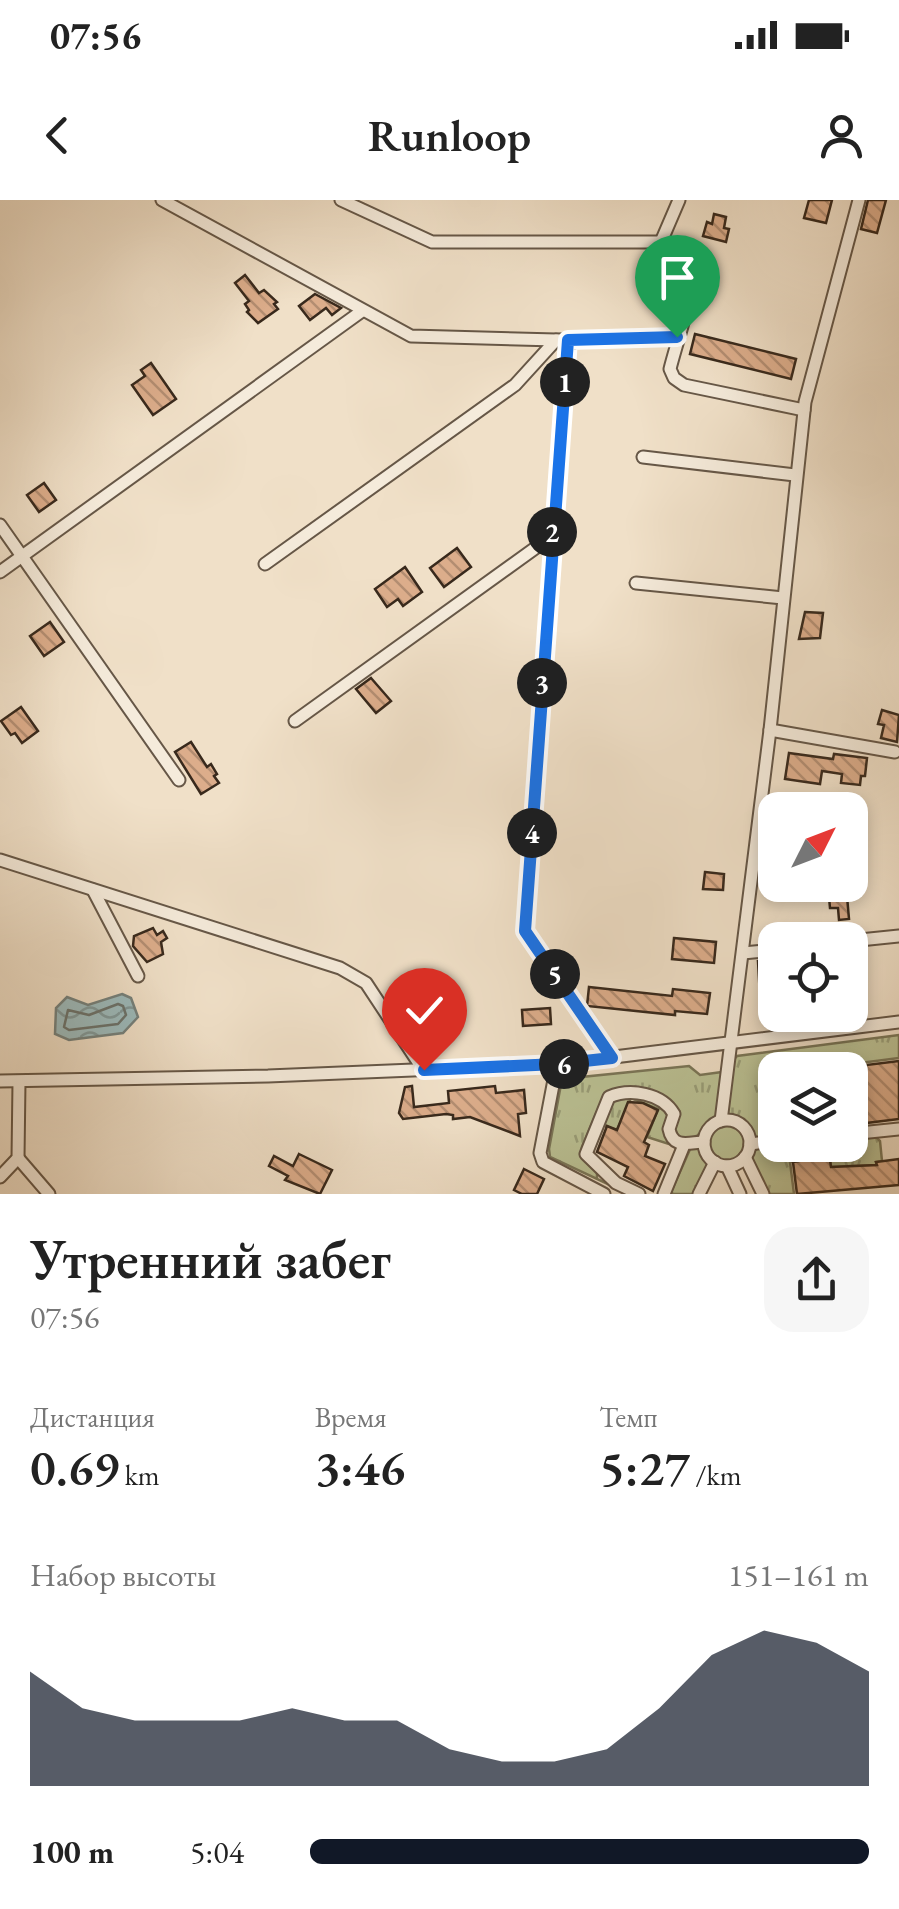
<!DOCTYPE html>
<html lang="ru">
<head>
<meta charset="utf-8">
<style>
	:root { --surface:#fff; --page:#f6f6f6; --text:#222; --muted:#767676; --accent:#111827 }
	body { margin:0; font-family:"EB Garamond",serif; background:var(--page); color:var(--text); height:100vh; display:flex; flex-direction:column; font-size:38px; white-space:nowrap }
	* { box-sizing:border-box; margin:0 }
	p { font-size:32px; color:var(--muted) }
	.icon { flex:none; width:55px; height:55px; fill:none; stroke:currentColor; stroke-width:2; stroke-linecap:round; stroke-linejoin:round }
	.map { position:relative; height:994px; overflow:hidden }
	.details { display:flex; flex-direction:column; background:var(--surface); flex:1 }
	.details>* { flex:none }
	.needle { width:65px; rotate:48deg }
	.tools { position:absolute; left:758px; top:592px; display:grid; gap:20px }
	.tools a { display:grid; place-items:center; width:110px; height:110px; border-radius:20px; background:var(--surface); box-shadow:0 5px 15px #0003; font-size:50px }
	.pin { position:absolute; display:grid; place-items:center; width:85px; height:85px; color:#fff; margin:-102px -42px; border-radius:50% 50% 50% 0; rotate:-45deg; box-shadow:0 0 10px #0007 }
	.pin .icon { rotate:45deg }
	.km { position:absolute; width:50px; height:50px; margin:-25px; border-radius:50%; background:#222; color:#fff; font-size:28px; line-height:50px; text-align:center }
	.round { display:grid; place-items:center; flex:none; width:105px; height:105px; border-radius:30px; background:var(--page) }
	.headline { display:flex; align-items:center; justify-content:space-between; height:170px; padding:0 30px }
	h1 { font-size:55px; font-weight:600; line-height:75px }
	.stats { display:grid; grid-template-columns:repeat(3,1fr); gap:15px; height:170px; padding:10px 30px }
	.stats div { display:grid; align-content:center }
	.stats b { font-size:50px; font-weight:600 }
	.stats small { font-size:28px; font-weight:400 }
	.stats p { font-size:28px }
	.chart { height:280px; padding:20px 30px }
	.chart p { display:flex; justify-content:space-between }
	.chart svg { width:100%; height:180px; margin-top:10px; fill:var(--accent); opacity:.7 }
	ul { padding:0 30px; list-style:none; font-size:32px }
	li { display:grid; grid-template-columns:160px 120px 1fr; align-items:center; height:75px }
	li i { height:25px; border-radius:12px; background:var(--accent) }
	.status { display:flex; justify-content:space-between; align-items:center; height:70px; padding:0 50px; background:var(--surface); direction:ltr }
	.status svg { height:28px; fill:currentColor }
	header { display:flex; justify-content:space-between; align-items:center; height:130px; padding:0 30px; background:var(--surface); font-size:45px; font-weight:600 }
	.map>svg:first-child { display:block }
</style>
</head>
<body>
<div class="status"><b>07:56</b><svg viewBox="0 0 49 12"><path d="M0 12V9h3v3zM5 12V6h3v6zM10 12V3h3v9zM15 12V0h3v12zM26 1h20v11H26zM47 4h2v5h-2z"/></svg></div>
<header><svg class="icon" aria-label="back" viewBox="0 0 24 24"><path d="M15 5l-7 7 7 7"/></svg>Runloop<svg class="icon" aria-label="person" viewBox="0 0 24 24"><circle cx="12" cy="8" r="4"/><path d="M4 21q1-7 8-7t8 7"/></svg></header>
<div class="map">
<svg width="899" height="994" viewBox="0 0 899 994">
	<defs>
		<pattern id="grass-tufts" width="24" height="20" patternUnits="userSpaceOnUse" patternTransform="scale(2.5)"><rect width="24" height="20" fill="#bbc295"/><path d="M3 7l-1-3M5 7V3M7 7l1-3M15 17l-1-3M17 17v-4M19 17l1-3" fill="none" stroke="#999e79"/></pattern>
		<pattern id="water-waves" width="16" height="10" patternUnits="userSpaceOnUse" patternTransform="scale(2.5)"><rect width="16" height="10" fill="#9cbbbd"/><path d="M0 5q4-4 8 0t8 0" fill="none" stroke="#809899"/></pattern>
		<pattern id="building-back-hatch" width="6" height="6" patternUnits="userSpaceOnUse" patternTransform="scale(2.5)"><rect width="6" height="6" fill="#dcad8b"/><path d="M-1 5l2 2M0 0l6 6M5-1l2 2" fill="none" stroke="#b38d71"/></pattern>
	</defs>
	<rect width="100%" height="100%" fill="#f0e0c8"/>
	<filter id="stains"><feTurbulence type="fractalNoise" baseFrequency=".002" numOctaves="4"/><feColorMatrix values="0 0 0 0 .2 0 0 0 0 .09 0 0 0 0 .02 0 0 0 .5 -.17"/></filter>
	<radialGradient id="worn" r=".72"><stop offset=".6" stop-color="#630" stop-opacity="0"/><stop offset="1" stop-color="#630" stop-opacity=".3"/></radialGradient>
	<!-- grass -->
	<g fill="url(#grass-tufts)" stroke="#7a7658" stroke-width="2.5">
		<path d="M 899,835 L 899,858 L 806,870 L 775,870 L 775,938 L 756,939 L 743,923 L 727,914 L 734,859 L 737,856 Z"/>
		<path d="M 689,866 L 700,875 L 722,872 L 717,916 L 694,939 L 683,939 L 674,934 L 676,908 C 655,885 630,892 603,897 L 582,947 L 582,956 L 597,973 L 597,979 L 629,994 L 550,957 L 549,949 L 562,879 Z"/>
		<path d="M 640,897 L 668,909 L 675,946 L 647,937 L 658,909 L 631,898 L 617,930 L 602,925 L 614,898 Z"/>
		<circle cx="727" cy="943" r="18"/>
		<path d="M 875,936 L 880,941 L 882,961 L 876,962 L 877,965 L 831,967 L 829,945 L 850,945 L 850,938 Z"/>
		<path d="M 806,945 L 810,960 L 790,962 L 794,994 L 767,994 L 751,960 L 752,952 L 760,947 Z"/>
		<path d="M 691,947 L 701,949 L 708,966 L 694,994 L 673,994 L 671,992 Z"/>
	</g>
	<!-- water -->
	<path fill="url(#water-waves)" stroke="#74817d" stroke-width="2.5" d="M 122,794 L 131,798 L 138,817 L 123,833 L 69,840 L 55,834 L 56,808 L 67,797 L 88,805 Z"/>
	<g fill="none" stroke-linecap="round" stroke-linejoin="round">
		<!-- shore -->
		<path stroke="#6a726c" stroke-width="2.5" d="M 118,804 L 123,806 L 126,815 L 118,824 L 69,830 L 64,827 L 68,810 L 89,815 Z"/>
	</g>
	<!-- building -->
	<g fill="url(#building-back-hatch)" stroke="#38291c" stroke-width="2.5">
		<path d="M 809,0 L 832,0 L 826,23 L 804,18 Z"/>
		<path d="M 868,0 L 886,0 L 877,33 L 861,29 Z"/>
		<path d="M 714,14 L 726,17 L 724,28 L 729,29 L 726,42 L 703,36 L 707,22 L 712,24 Z"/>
		<path d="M 245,75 L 259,93 L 264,90 L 277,102 L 274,104 L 278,109 L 258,123 L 247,112 L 249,110 L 245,104 L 249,101 L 235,83 Z"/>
		<path d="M 315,94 L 341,108 L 332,115 L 326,108 L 310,120 L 299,106 Z"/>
		<path d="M 695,134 L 796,159 L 791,179 L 690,154 Z"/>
		<path d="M 151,163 L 176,199 L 153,215 L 132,185 L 145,176 L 141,170 Z"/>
		<path d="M 44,283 L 56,300 L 39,312 L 27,295 Z"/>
		<path d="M 457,348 L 471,367 L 444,387 L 430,368 Z"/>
		<path d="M 405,367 L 422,392 L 403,406 L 398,399 L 387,407 L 375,389 Z"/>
		<path d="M 805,412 L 823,413 L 820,438 L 799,439 Z"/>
		<path d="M 50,422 L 64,442 L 44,456 L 30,436 Z"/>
		<path d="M 371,478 L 391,501 L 376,513 L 356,489 Z"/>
		<path d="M 21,507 L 38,531 L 22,543 L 15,533 L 11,535 L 1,521 Z"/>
		<path d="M 882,510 L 899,515 L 897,542 L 881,538 L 884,525 L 878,524 Z"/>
		<path d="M 191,542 L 207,567 L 211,564 L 217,574 L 214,576 L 219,583 L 201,594 L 175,552 Z"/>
		<path d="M 789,553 L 833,559 L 834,554 L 867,558 L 865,576 L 861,576 L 860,585 L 841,583 L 842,574 L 822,571 L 820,584 L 785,579 Z"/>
		<path d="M 705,672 L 724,674 L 723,690 L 703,689 Z"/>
		<path d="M 836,685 L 846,685 L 849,719 L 839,720 L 838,708 L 830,708 L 829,697 L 837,697 Z"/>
		<path d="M 153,728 L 157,735 L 163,731 L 167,738 L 161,742 L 163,754 L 147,762 L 133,746 L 134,736 Z"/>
		<path d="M 674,738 L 716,742 L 714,763 L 672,759 Z"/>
		<path d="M 775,759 L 775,796 L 760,797 L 758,761 Z"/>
		<path d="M 589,787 L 672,796 L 673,789 L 710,793 L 707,814 L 675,811 L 675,815 L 587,806 Z"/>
		<path d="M 550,808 L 551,824 L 523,826 L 522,810 Z"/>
		<path d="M 899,861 L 899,919 L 850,925 L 850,867 Z"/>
		<path d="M 412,886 L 414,907 L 449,903 L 448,891 L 495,886 L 496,893 L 524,890 L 526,913 L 518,914 L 520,936 L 470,917 L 453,919 L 453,915 L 446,914 L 403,919 L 399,913 L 405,887 Z"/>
		<path d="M 628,902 L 643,903 L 658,910 L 644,942 L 649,945 L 645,956 L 665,964 L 653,991 L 624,976 L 628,967 L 597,952 L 607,926 L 617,930 Z"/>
		<path d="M 821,949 L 829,954 L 831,967 L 877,965 L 876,962 L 899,959 L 899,985 L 797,994 L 793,962 L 811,959 Z"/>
		<path d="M 299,954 L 332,970 L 320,994 L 285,980 L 288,976 L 269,966 L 274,956 L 293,966 Z"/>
		<path d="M 524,969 L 544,979 L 537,994 L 522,994 L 514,990 Z"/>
	</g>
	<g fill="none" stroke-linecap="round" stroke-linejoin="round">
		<defs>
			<g id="minor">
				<path d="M 162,0 L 411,136 L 556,140 L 677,137"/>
				<path d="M 341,0 L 432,42 L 661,42 C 675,46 690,60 692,76 C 694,92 675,148 670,169 L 674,178 L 684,185 L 804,210"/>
				<path d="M 661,42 L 679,0"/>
				<path d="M 569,140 L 525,731 L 612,858"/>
				<path d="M 643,257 L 795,275"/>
				<path d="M 0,325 L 179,580"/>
				<path d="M 265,364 L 515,185 L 556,140"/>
				<path d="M 0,372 L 362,111"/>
				<path d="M 636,383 L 783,398"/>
				<path d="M 295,521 L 552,336"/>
				<path d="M 770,530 L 895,552"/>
				<path d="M 0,660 L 340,768 L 366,783 L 424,871"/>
				<path d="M 93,690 L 138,776"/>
				<path d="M 850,741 L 899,736"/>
				<path d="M 743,753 L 775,750"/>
				<path d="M 557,864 L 540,953 L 543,962 L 604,994"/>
				<path d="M 0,881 L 268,876 L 557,864 L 899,822"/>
				<circle cx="727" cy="943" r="23"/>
				<path d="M 721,921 L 770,530 L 805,202 L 859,0"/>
				<path d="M 850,934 L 899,929"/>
				<path d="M 750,944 L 775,941"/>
				<path d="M 745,957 L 763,994"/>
				<path d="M 18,958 L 49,994"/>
				<path d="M 727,966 L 740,994"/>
				<path d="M 0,977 L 18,958 L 19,882"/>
				<path d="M 639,994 L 616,983 L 586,954 L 609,897 C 630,888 662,893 674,914 L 669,929 C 673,950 690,942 704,942"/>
				<path d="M 664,994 L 684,945"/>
				<path d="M 699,994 L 715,962"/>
			</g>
		</defs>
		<!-- minor casing -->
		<use href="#minor" stroke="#665747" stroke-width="15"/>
		<!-- minor -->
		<use href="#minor" stroke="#f5ebdb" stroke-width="11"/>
	</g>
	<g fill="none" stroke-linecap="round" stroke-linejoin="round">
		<defs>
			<path id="route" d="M 424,870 L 557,864 L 612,858 L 525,731 L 568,140 L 677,137"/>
		</defs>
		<!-- route casing -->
		<use href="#route" stroke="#fff" stroke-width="20"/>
		<!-- route -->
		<use href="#route" stroke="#1a73e8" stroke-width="12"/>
	</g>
	<rect width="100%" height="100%" filter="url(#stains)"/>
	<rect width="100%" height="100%" fill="url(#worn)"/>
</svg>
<div class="tools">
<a><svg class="needle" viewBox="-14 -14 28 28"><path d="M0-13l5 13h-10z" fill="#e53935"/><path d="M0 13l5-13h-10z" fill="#767676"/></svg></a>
<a><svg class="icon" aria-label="locate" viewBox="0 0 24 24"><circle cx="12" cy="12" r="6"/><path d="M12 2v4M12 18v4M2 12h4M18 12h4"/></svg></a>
<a><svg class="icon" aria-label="layers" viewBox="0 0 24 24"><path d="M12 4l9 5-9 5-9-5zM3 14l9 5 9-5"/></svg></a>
</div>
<div class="pin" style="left:677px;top:137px;background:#1e9e55"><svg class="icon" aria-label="arrive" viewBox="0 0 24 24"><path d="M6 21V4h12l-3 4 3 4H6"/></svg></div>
<div class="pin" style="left:424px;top:870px;background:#d93025"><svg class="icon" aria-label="check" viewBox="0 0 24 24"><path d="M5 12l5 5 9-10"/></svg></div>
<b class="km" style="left:565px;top:182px">1</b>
<b class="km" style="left:552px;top:332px">2</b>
<b class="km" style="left:542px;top:483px">3</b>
<b class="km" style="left:532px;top:633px">4</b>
<b class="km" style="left:555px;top:774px">5</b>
<b class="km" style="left:564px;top:864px">6</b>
</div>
<section class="details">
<div class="headline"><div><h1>Утренний забег</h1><p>07:56</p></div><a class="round"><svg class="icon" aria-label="share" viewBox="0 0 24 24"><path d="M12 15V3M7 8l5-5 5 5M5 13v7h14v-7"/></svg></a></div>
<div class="stats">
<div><p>Дистанция</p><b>0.69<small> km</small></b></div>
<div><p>Время</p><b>3:46</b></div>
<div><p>Темп</p><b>5:27<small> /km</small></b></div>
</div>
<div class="chart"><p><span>Набор высоты</span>151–161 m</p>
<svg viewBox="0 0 160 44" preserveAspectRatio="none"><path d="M0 44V16L10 25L20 28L30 28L40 28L50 25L60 28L70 28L80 35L90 38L100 38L110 35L120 25L130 12L140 6L150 9L160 16V44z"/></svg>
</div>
<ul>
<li><b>100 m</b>5:04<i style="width:100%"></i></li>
</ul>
</section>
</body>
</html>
